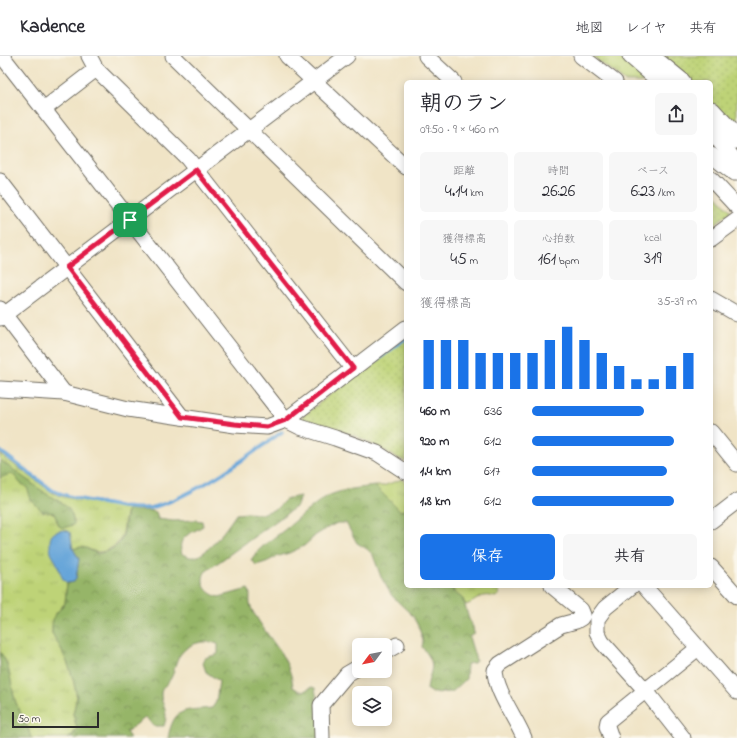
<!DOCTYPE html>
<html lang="ja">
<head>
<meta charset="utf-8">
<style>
	:root { --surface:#fff; --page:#f7f7f7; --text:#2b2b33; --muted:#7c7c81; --line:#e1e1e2; --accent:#1a73e8 }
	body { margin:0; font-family:"Indie Flower","Klee One",sans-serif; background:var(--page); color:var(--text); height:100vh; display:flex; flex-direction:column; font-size:15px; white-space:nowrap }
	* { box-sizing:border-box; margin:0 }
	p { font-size:13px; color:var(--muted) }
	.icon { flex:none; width:22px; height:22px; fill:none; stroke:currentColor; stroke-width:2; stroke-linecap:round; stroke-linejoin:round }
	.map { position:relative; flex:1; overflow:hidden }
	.sheet { position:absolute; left:404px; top:24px; width:309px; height:508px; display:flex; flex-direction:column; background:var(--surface); border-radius:6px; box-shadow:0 2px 10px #0003 }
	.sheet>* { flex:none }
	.needle { width:26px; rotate:238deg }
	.tools { position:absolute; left:352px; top:582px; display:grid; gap:8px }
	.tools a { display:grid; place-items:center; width:40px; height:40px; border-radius:6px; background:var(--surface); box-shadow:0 2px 10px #0003; font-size:20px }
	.scale { position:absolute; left:12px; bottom:10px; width:87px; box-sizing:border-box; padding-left:4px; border:2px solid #2b2b2b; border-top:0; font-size:11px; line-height:14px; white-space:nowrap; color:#2b2b2b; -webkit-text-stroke:3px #fbf7ec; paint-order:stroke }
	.pin { position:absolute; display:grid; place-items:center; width:34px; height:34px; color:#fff; margin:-17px; border-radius:8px; box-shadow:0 2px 6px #0006 }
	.round { display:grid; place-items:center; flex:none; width:42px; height:42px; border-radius:6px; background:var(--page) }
	.head { display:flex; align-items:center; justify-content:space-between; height:68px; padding:0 16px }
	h1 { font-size:22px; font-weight:600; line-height:30px }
	.stats { display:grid; grid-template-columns:repeat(3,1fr); gap:6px; height:68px; padding:4px 16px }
	.stats div { display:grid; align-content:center; border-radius:6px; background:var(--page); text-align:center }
	.stats b { font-size:17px; font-weight:600 }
	.stats small { font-size:11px; font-weight:400 }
	.stats p { font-size:11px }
	.chart { height:112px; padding:8px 16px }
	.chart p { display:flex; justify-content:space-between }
	.chart svg { width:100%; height:72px; margin-top:4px; stroke:var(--accent); stroke-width:6 }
	.action { display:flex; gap:8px; margin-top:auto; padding:8px 16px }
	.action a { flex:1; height:46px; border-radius:6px; background:var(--accent); color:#fff; font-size:16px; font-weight:600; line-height:46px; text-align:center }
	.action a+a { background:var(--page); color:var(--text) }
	ul { padding:0 16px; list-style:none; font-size:13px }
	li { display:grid; grid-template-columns:64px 48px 1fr; align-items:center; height:30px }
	li i { height:10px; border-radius:5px; background:var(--accent) }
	header { display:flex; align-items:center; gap:24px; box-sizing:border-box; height:56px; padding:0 20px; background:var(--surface); border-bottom:1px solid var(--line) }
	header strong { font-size:19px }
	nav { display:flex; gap:22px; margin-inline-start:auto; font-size:14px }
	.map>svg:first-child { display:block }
</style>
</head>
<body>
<header>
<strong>Kadence</strong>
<nav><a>地図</a><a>レイヤ</a><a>共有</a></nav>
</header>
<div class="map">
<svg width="737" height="682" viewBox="0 0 737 682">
	<defs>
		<pattern id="grass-tufts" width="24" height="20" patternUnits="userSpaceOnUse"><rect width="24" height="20" fill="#bed377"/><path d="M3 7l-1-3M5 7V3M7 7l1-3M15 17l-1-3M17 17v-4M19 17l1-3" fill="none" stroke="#a3b567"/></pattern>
		<pattern id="forest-crowns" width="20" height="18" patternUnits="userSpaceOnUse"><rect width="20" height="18" fill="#96b568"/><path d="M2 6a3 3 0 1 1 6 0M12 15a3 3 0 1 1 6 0" fill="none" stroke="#7b9356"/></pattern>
		<pattern id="park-dots" width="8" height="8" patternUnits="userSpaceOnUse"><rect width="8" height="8" fill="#bed377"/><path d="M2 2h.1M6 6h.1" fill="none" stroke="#a3b567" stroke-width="1.8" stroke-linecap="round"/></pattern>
	</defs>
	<rect width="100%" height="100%" fill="#fbf7ec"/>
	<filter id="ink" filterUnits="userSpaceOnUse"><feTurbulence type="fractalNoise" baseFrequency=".025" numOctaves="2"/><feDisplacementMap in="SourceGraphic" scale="8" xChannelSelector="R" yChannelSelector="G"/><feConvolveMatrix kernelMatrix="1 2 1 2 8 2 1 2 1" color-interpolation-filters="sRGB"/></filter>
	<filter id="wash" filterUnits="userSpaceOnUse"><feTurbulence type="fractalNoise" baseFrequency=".012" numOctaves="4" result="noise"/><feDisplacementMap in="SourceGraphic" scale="16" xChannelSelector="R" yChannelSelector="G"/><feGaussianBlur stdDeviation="0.9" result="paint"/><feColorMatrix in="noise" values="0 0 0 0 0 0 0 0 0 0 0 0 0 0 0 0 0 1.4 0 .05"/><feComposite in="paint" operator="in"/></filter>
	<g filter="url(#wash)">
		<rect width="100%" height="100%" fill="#f0e4c6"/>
		<!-- grass -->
		<g fill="url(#grass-tufts)" stroke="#747f51">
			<path d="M 592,0 L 638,0 L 668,26 L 626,26 Z"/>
			<path d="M 0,398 L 53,437 L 64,441 L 128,453 C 121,469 128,484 109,493 C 100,498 95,496 86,492 L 67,527 L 65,547 L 54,560 L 52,577 L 60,591 L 68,608 L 73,623 L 77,641 L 73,658 L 77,672 L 72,680 L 68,682 L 31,682 C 28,669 21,659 16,647 C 10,631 11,610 0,596 Z"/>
			<path d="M 402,423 L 406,428 L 406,454 L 400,455 L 375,430 L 383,430 Z"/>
			<path d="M 451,530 L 500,530 L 499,539 L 495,541 C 480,536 478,545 466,549 C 462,540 455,539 451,530 Z"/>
		</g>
		<!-- forest -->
		<g fill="url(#forest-crowns)" stroke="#60704a">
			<path d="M 0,404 L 45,437 L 62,447 L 69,453 L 72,459 L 74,467 L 73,469 L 63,472 L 59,470 L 54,457 L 42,455 L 31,444 L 27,431 L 20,427 L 14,419 L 10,418 L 0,422 Z"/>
			<path d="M 375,430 L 400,455 L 406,454 L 406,530 L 451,530 L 454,536 L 463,543 L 469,563 L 473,571 L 474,577 L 469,581 L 476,604 L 474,607 L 467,608 L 466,623 L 452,636 L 432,637 L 427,634 C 429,613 439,611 422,591 L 423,585 L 419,572 L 413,560 L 392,540 L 381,521 L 373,499 L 367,493 L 357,487 L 346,467 L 337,467 L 329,471 L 316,479 L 304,490 L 289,497 L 276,501 L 266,506 L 256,509 L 251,504 C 260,489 275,482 288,471 C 298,463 318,444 330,439 C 344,433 360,432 375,430 Z"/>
			<path d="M 300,440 L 297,450 L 205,516 C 199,528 207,538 219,541 L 248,533 C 252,538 248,545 251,551 C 252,555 255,559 257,562 C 270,585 291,603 293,631 L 299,635 L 304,635 L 312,631 L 315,632 L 323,682 L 168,682 C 174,650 185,655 212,652 L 216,646 L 219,625 L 206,616 L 203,607 L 205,602 L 218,598 L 218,588 C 201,582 182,589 176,607 C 174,612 174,617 171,622 C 168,628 162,630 161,637 C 160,649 170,653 164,670 L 153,670 L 146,661 L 126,676 L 130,682 L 68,682 L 72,680 L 77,672 L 73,658 L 77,641 L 73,623 L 68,608 L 60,591 L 52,577 L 52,569 L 54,560 L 65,547 L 67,527 L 74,526 L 76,522 L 79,503 L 73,493 C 86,488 86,494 97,497 C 104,498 118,491 121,484 C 126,475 124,463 128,453 C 138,455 148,453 156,456 L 158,463 L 173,465 L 195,464 L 202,465 L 203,470 C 191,478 176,480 182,498 C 185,499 190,502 194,501 C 207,500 229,469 236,458 L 247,457 L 261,458 L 276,453 L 286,443 Z"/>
			<path d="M 0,596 C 12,610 10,631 16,647 C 21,659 28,669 31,682 L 0,682 Z"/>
		</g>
		<!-- park -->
		<g fill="url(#park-dots)" stroke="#747f51">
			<path d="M 659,0 L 737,0 L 737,69 L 711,46 L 711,26 L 688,26 Z"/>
			<path d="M 711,134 L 731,155 L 711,171 Z"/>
			<path d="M 406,280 L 406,406 L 356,380 L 299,363 Z"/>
		</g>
		<!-- water -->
		<path fill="#66a5d9" stroke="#486882" d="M 65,474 L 70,476 L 73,493 L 79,503 L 76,522 L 74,526 L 67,527 C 61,523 61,517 58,511 C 57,506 54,503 52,499 C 50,496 51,493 50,490 C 49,478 54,475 65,474 Z"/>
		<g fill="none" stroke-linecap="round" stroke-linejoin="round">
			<!-- stream -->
			<g stroke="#66a5d9" stroke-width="3.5">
				<path d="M 357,319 L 406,282"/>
				<path d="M 0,395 L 52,434 C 66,441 81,443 96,446 C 112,449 131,454 147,452 C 155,452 163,448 171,445 C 211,428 247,401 282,376"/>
			</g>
		</g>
	</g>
	<g filter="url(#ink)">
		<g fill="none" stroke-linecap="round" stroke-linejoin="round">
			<defs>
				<g id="minor">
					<path d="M 2,0 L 286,364 L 300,371 L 335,382 L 377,397 L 406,416"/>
					<path d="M 89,0 L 96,13"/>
					<path d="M 173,0 L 406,227"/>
					<path d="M 287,0 L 406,111"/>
					<path d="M 426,0 L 454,26"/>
					<path d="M 581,0 L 615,26"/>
					<path d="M 630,0 L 660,26"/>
					<path d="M 44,53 L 96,13 L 188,103 L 353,313"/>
					<path d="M 711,75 L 737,107"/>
					<path d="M 711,99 L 734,117 L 737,117"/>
					<path d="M 711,123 L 737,151"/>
					<path d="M 0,125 L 182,361"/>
					<path d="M 711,183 L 737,164"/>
					<path d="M 711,243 L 737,258"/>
					<path d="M 0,253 L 64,337"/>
					<path d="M 0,262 L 347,0"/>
					<path d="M 0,333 L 64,337 L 128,353 L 235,369 L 267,371 L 286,364 L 406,272"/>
					<path d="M 711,376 L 737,408"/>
					<path d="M 711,465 L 737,445"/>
					<path d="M 711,511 L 737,540"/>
					<path d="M 632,530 L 605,552 L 597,563 L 597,576 L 602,586 L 646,635 L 683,682"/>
					<path d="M 644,530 L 737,636"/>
					<path d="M 385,596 L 397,589"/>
					<path d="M 322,682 L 321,649 L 347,618 L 359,611"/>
					<path d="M 524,682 C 516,662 495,635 495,614 L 500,608 L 561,569 L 576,565 L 581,562 L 583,559 L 581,554 L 552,530"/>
					<path d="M 611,682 L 607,670 L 608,665 L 698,592"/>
				</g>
				<g id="major">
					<path d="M 649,0 L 681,26"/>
					<path d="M 711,55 L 737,83"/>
				</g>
			</defs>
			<!-- minor casing -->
			<use href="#minor" stroke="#706c61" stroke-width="17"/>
			<!-- major casing -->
			<use href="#major" stroke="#706c61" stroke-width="21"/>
			<!-- minor -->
			<use href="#minor" stroke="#fff" stroke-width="15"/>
			<!-- major -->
			<use href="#major" stroke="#fff" stroke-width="19"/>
		</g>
	</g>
	<g fill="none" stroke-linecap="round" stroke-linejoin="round" filter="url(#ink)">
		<defs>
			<path id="route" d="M 196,114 L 353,312 L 286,364 L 267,371 L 235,368 L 182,361 L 67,211 Z"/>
		</defs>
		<!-- route casing -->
		<use href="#route" stroke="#fff" stroke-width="8"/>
		<!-- route -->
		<use href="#route" stroke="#e11d48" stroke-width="5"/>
	</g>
</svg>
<div class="tools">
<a><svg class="needle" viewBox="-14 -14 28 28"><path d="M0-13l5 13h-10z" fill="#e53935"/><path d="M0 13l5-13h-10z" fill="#7c7c81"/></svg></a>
<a><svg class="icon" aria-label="layers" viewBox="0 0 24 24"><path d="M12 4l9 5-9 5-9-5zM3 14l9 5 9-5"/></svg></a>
</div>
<div class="scale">50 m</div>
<div class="pin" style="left:130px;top:164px;background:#1e9e55"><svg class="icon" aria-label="arrive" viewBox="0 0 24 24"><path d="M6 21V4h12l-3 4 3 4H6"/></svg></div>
<section class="sheet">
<div class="head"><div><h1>朝のラン</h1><p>09:50 · 9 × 460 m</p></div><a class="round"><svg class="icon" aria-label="share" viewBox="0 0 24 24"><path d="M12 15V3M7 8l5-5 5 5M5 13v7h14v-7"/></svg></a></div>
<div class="stats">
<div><p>距離</p><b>4.14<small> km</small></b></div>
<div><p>時間</p><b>26:26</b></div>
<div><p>ペース</p><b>6:23<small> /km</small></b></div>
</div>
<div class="stats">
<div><p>獲得標高</p><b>45<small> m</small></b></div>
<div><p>心拍数</p><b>161<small> bpm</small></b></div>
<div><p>kcal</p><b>319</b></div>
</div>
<div class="chart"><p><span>獲得標高</span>35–39 m</p>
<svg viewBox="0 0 160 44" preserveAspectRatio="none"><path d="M5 44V14M15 44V14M25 44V14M35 44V22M45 44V22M55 44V22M65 44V22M75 44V14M85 44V6M95 44V14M105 44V22M115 44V30M125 44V38M135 44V38M145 44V30M155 44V22"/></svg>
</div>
<ul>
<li><b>460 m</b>6:36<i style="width:68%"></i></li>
<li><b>920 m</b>6:12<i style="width:86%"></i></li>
<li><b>1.4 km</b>6:17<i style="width:82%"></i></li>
<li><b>1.8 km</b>6:12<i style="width:86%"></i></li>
</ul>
<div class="action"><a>保存</a><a>共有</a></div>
</section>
</div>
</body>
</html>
